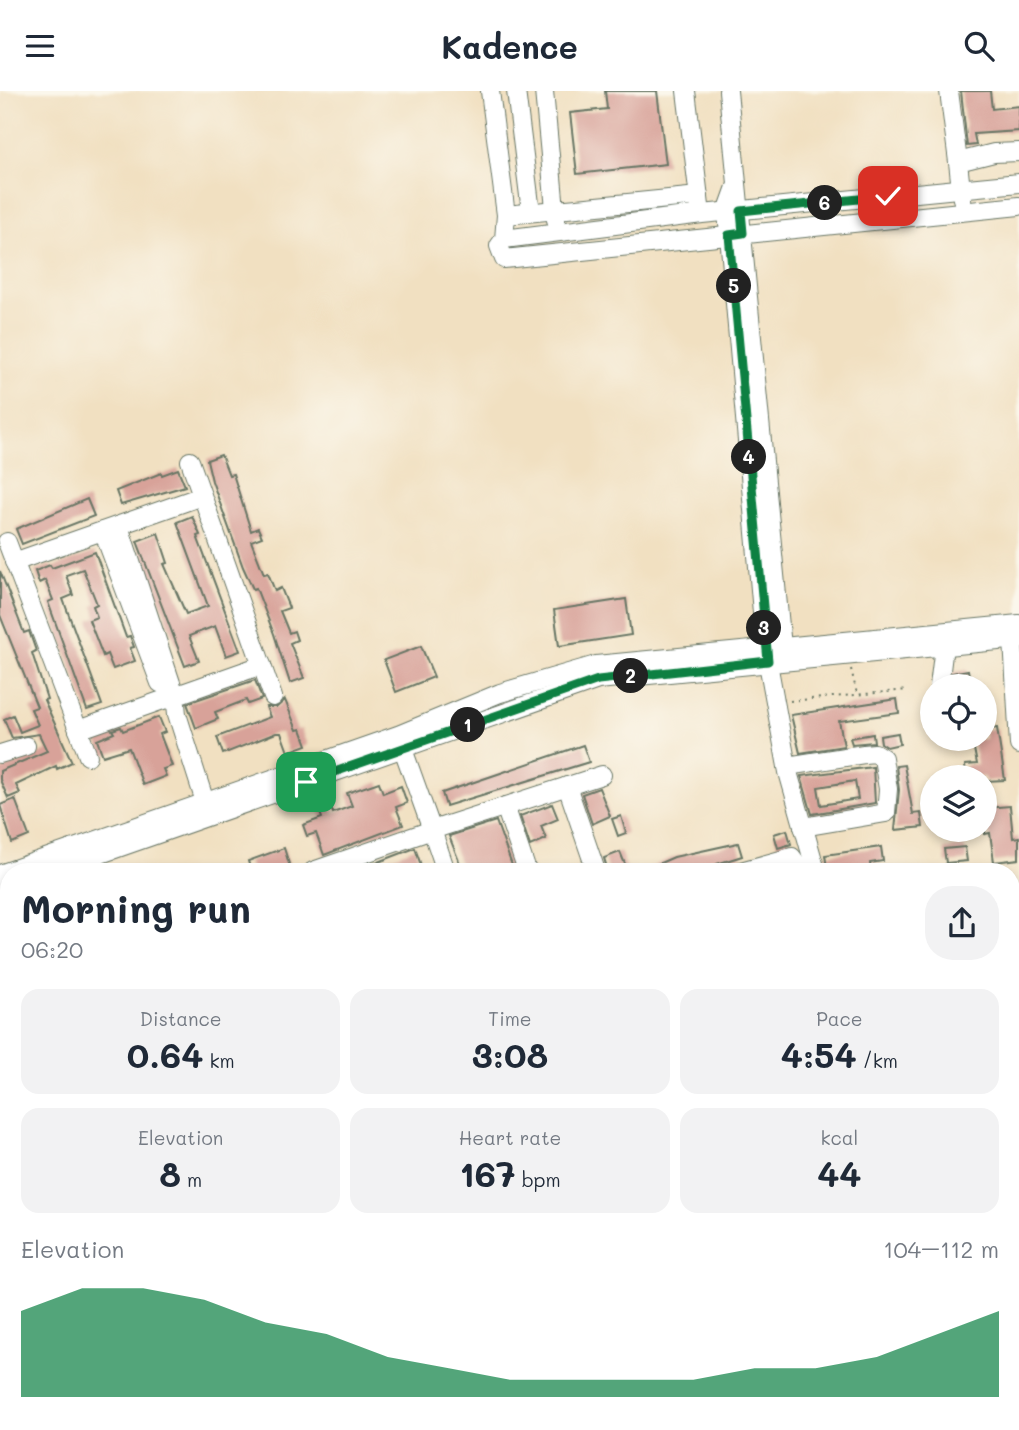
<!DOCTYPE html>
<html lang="en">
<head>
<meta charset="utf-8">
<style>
	:root { --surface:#fff; --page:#f2f2f3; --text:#1f2937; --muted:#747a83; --accent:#0b8043 }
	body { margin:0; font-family:Mali,sans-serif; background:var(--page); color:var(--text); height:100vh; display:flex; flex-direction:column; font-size:26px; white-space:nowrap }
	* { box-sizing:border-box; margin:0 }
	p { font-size:23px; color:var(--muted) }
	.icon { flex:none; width:38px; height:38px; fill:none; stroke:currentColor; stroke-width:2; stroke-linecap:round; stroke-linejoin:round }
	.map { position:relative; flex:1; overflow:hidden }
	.details { position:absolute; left:0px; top:772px; width:1020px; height:569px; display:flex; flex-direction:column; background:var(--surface); border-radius:28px 28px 0 0; box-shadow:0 4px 10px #0003 }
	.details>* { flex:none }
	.controls { position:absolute; left:920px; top:583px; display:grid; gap:14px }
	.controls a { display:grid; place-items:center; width:77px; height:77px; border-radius:50%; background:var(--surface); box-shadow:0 4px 10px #0003; font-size:35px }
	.pin { position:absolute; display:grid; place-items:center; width:60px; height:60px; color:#fff; margin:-30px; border-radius:14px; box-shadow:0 4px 10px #0006 }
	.km { position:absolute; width:35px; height:35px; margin:-18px; border-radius:50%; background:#222; color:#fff; font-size:19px; line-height:35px; text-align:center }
	.round { display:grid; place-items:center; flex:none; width:74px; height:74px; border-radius:28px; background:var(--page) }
	.head { display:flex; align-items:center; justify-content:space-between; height:119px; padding:0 21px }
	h1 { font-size:38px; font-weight:700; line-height:52px }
	.stats { display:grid; grid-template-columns:repeat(3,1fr); gap:10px; height:119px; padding:7px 21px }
	.stats div { display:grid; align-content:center; border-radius:18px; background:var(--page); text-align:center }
	.stats b { font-size:35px; font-weight:700 }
	.stats small { font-size:19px; font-weight:400 }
	.stats p { font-size:19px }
	.chart { height:196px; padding:14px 21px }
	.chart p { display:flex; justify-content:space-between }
	.chart svg { width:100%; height:126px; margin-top:7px; fill:var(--accent); opacity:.7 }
	header { display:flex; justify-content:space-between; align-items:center; height:91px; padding:0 21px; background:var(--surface); font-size:32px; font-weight:700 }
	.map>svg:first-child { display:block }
</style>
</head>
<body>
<header><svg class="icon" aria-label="menu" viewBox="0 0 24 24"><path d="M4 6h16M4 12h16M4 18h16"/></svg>Kadence<svg class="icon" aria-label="search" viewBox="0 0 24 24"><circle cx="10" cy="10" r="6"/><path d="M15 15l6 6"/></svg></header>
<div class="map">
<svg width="1019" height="1339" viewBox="0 0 1019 1339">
	<rect width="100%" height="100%" fill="#fbf7ec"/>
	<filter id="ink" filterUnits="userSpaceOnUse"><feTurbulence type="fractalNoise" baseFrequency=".0143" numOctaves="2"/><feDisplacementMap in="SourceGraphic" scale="14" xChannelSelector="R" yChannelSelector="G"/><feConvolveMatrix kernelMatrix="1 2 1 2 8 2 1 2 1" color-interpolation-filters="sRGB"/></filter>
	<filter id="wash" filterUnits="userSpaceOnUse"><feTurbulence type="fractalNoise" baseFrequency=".00686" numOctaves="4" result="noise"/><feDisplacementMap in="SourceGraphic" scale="28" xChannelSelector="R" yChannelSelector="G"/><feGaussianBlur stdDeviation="1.57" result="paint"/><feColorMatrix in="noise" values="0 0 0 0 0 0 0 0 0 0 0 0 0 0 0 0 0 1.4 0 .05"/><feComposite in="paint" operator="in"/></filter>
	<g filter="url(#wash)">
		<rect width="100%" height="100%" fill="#f1e0c1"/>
		<g id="blocks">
			<!-- building -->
			<g fill="#d8a299" fill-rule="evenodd">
				<path d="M 605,0 L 657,0 L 666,73 L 577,83 L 570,22 L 607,18 Z"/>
				<path d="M 961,0 L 990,0 L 992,18 L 1019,15 L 1019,40 L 974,43 L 976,54 L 967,55 Z"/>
				<path d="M 221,364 L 229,384 L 233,383 L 251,440 L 258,437 L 262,446 L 251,450 L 264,483 L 268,482 L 275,500 L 281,497 L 289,517 L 280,520 L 289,542 L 294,540 L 297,549 L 290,552 L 304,587 L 290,592 L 274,543 L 256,497 L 253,498 L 243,476 L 212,390 L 207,369 Z"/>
				<path d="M 178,378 L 185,395 L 121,414 L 116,400 L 161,382 L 162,384 Z"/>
				<path d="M 87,408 L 94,425 L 22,453 L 16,438 Z"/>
				<path d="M 192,425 L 200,444 L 197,445 L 240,560 L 226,565 L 215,535 L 189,545 L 199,570 L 185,575 L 137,450 L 158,442 L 168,472 L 164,473 L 186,523 L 208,515 L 177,431 Z"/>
				<path d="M 95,461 L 126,546 L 130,545 L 134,556 L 130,557 L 135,570 L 113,578 L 107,563 L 103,565 L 89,529 L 97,526 L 93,515 L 97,513 L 83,478 L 66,484 L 73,504 L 63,508 L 102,614 L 87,619 L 48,511 L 53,509 L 45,489 L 39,492 L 35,480 L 50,474 L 52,477 Z"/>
				<path d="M 0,480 L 24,542 L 29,540 L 36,560 L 32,562 L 47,608 L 44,609 L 72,671 L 57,678 L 56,675 L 16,694 L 20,702 L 8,707 L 0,689 L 0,680 L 47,660 L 39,643 L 12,647 L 4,628 L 13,624 L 20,641 L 38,634 L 31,618 L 37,616 L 0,524 Z"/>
				<path d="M 626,508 L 631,544 L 559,555 L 554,519 Z"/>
				<path d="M 421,555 L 434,586 L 396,601 L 384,569 Z"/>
				<path d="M 968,579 L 971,595 L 950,595 L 952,582 Z"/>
				<path d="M 255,589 L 262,608 L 248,613 L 246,609 L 215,621 L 218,628 L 196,637 L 187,612 Z"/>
				<path d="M 897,608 L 899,622 L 839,630 L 844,655 L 800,662 L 791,624 Z"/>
				<path d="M 285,609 L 297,639 L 301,638 L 307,654 L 288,661 L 281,642 L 276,642 L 223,663 L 217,646 L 270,626 L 266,616 L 277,616 Z"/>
				<path d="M 159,626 L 165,641 L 160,643 L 172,675 L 163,678 L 166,685 L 143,694 L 129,657 L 103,665 L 97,649 L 114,642 L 112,639 L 121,636 L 123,640 Z"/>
				<path d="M 997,637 L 1005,689 L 985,690 L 985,686 L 966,686 L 965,674 L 977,673 L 972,648 L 985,648 L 985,639 Z"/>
				<path d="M 898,642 L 900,653 L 887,656 L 881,652 L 880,645 Z"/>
				<path d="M 873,643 L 874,651 L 852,653 L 850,647 Z"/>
				<path d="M 583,654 L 589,671 L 446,715 L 442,702 Z"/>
				<path d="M 904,674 L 913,723 L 921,722 L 923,736 L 895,739 L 899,699 L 896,675 Z"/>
				<path d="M 873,676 L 875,712 L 812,723 L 801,685 ZM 855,690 L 858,708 L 821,714 L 818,696 Z"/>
				<path d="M 379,691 L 383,702 L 401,695 L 407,712 L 396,716 L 403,734 L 324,764 L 316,742 L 307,745 L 303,734 L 322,727 L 316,712 L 327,708 L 333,722 L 352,715 L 347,702 Z"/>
				<path d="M 599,697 L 610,725 L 592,733 L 582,703 Z"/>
				<path d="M 15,708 L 29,745 L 12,752 L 0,714 Z"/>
				<path d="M 552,713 L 558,728 L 541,735 L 546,748 L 530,755 L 520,725 Z"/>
				<path d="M 1010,715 L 1013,747 L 1019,746 L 1019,768 L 994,771 L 990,742 L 985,743 L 985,717 Z"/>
				<path d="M 621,725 L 626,742 L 618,745 L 612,728 Z"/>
				<path d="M 496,730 L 514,780 L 463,780 L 449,745 Z"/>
				<path d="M 787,739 L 791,753 L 778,757 L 774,743 Z"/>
				<path d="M 738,752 L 742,765 L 717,773 L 719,780 L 642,780 L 674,766 Z"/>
				<path d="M 881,756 L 883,770 L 870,772 L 871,780 L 836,780 L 835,775 L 827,777 L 825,764 Z"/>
				<path d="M 965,756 L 967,770 L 946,772 L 944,758 Z"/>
				<path d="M 284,757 L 290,776 L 277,780 L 251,780 L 248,770 Z"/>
				<path d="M 415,757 L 423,780 L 355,780 Z"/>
				<path d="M 620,761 L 628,780 L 608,780 L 604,767 Z"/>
			</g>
		</g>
	</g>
	<g filter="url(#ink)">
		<use href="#blocks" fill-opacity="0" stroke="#687665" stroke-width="2"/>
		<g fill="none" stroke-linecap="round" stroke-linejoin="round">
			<defs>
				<g id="minor">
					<path d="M 490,0 L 506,124 L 699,105"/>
					<path d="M 516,0 L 531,121"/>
					<path d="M 544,0 L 556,129"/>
					<path d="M 686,0 L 700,115"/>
					<path d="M 728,0 L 783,566"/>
					<path d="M 949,0 L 958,71"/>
					<path d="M 736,96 L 727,121 L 765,556 L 788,681 L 816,780"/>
					<path d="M 962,108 L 958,71 L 994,62 L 1019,61"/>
					<path d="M 506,124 L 504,148 L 499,155 L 504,168 L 1019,115"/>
					<path d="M 504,148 L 702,123 L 1019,92"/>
					<path d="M 190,370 L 273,606"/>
					<path d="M 119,435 L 175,604 L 177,623 L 205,711"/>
					<path d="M 103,440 L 160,592"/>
					<path d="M 7,451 L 88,665"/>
					<path d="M 14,471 L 202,405"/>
					<path d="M 1013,549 L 1019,654"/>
					<path d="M 939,595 L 944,555"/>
					<path d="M 78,639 L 262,574"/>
					<path d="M 399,647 L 432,739 L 602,684"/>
					<path d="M 0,663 L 26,655"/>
					<path d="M 787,675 L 864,663 L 875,662 L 883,667 L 888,698 L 886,722 L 803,736"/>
					<path d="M 567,695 L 596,780"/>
					<path d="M 505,715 L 527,780"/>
					<path d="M 52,780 L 598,589 L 1019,548"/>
					<path d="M 313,780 L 432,739 L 446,780"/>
					<path d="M 741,780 L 792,766 L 802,780"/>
					<path d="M 0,783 L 398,644 L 500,602 L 596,574 L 1019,533"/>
					<path d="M 0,799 L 9,796"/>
					<path d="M 1012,850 L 1019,850"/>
					<path d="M 1012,949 L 1019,870"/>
					<path d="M 1012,974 L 1019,975"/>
					<path d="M 1012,1033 L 1019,1034"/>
					<path d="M 1012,1099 L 1019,1101"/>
					<path d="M 1012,1192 L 1019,1199"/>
					<path d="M 0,1271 L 9,1288"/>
					<path d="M 31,1332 L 35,1339"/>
					<path d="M 525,1332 L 528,1339"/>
					<path d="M 604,1332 L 607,1339"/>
					<path d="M 670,1332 L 674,1339"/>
					<path d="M 113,1339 L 124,1334"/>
					<path d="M 305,1339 L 319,1332"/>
					<path d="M 429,1339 L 444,1332"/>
					<path d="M 928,1339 L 941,1332"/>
				</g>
			</defs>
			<!-- minor casing -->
			<use href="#minor" stroke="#687665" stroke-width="20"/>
			<!-- path -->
			<g stroke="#687665" stroke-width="2" stroke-dasharray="2 5" stroke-linecap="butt">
				<path d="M 851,578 L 857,603"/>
				<path d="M 790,610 L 908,599"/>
			</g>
			<!-- minor -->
			<use href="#minor" stroke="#fff" stroke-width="18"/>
		</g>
	</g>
	<g fill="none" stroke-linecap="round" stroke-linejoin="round" filter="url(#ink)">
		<defs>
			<path id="route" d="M 306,691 L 598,589 L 768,570 L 729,144 L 743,142 L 741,120 L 888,105"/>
		</defs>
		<!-- route casing -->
		<use href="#route" stroke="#fff" stroke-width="14"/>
		<!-- route -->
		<use href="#route" stroke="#0b8043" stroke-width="9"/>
	</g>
</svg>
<div class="controls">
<a><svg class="icon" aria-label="locate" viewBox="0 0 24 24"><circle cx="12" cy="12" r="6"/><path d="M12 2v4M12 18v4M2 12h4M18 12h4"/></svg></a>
<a><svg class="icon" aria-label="layers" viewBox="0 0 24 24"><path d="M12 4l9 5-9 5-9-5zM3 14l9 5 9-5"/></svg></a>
</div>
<div class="pin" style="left:306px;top:691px;background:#1e9e55"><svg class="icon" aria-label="arrive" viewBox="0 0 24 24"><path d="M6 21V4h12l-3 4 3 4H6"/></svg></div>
<div class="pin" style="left:888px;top:105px;background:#d93025"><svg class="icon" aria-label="check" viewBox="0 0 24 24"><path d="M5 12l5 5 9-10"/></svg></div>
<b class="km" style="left:468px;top:634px">1</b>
<b class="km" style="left:631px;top:585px">2</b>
<b class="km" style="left:764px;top:537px">3</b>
<b class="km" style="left:749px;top:366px">4</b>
<b class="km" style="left:734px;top:195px">5</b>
<b class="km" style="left:825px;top:112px">6</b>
<section class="details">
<div class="head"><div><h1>Morning run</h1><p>06:20</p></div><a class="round"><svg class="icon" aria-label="share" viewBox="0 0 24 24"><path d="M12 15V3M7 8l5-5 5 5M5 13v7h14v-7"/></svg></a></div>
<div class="stats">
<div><p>Distance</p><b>0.64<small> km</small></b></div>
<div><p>Time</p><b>3:08</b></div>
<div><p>Pace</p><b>4:54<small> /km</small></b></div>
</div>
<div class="stats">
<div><p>Elevation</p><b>8<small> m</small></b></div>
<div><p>Heart rate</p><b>167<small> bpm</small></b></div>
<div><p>kcal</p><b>44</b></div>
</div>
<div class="chart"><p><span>Elevation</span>104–112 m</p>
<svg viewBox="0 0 160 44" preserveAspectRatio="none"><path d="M0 44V14L10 6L20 6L30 10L40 18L50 22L60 30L70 34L80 38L90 38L100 38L110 38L120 34L130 34L140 30L150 22L160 14V44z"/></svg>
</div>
</section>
</div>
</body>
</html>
